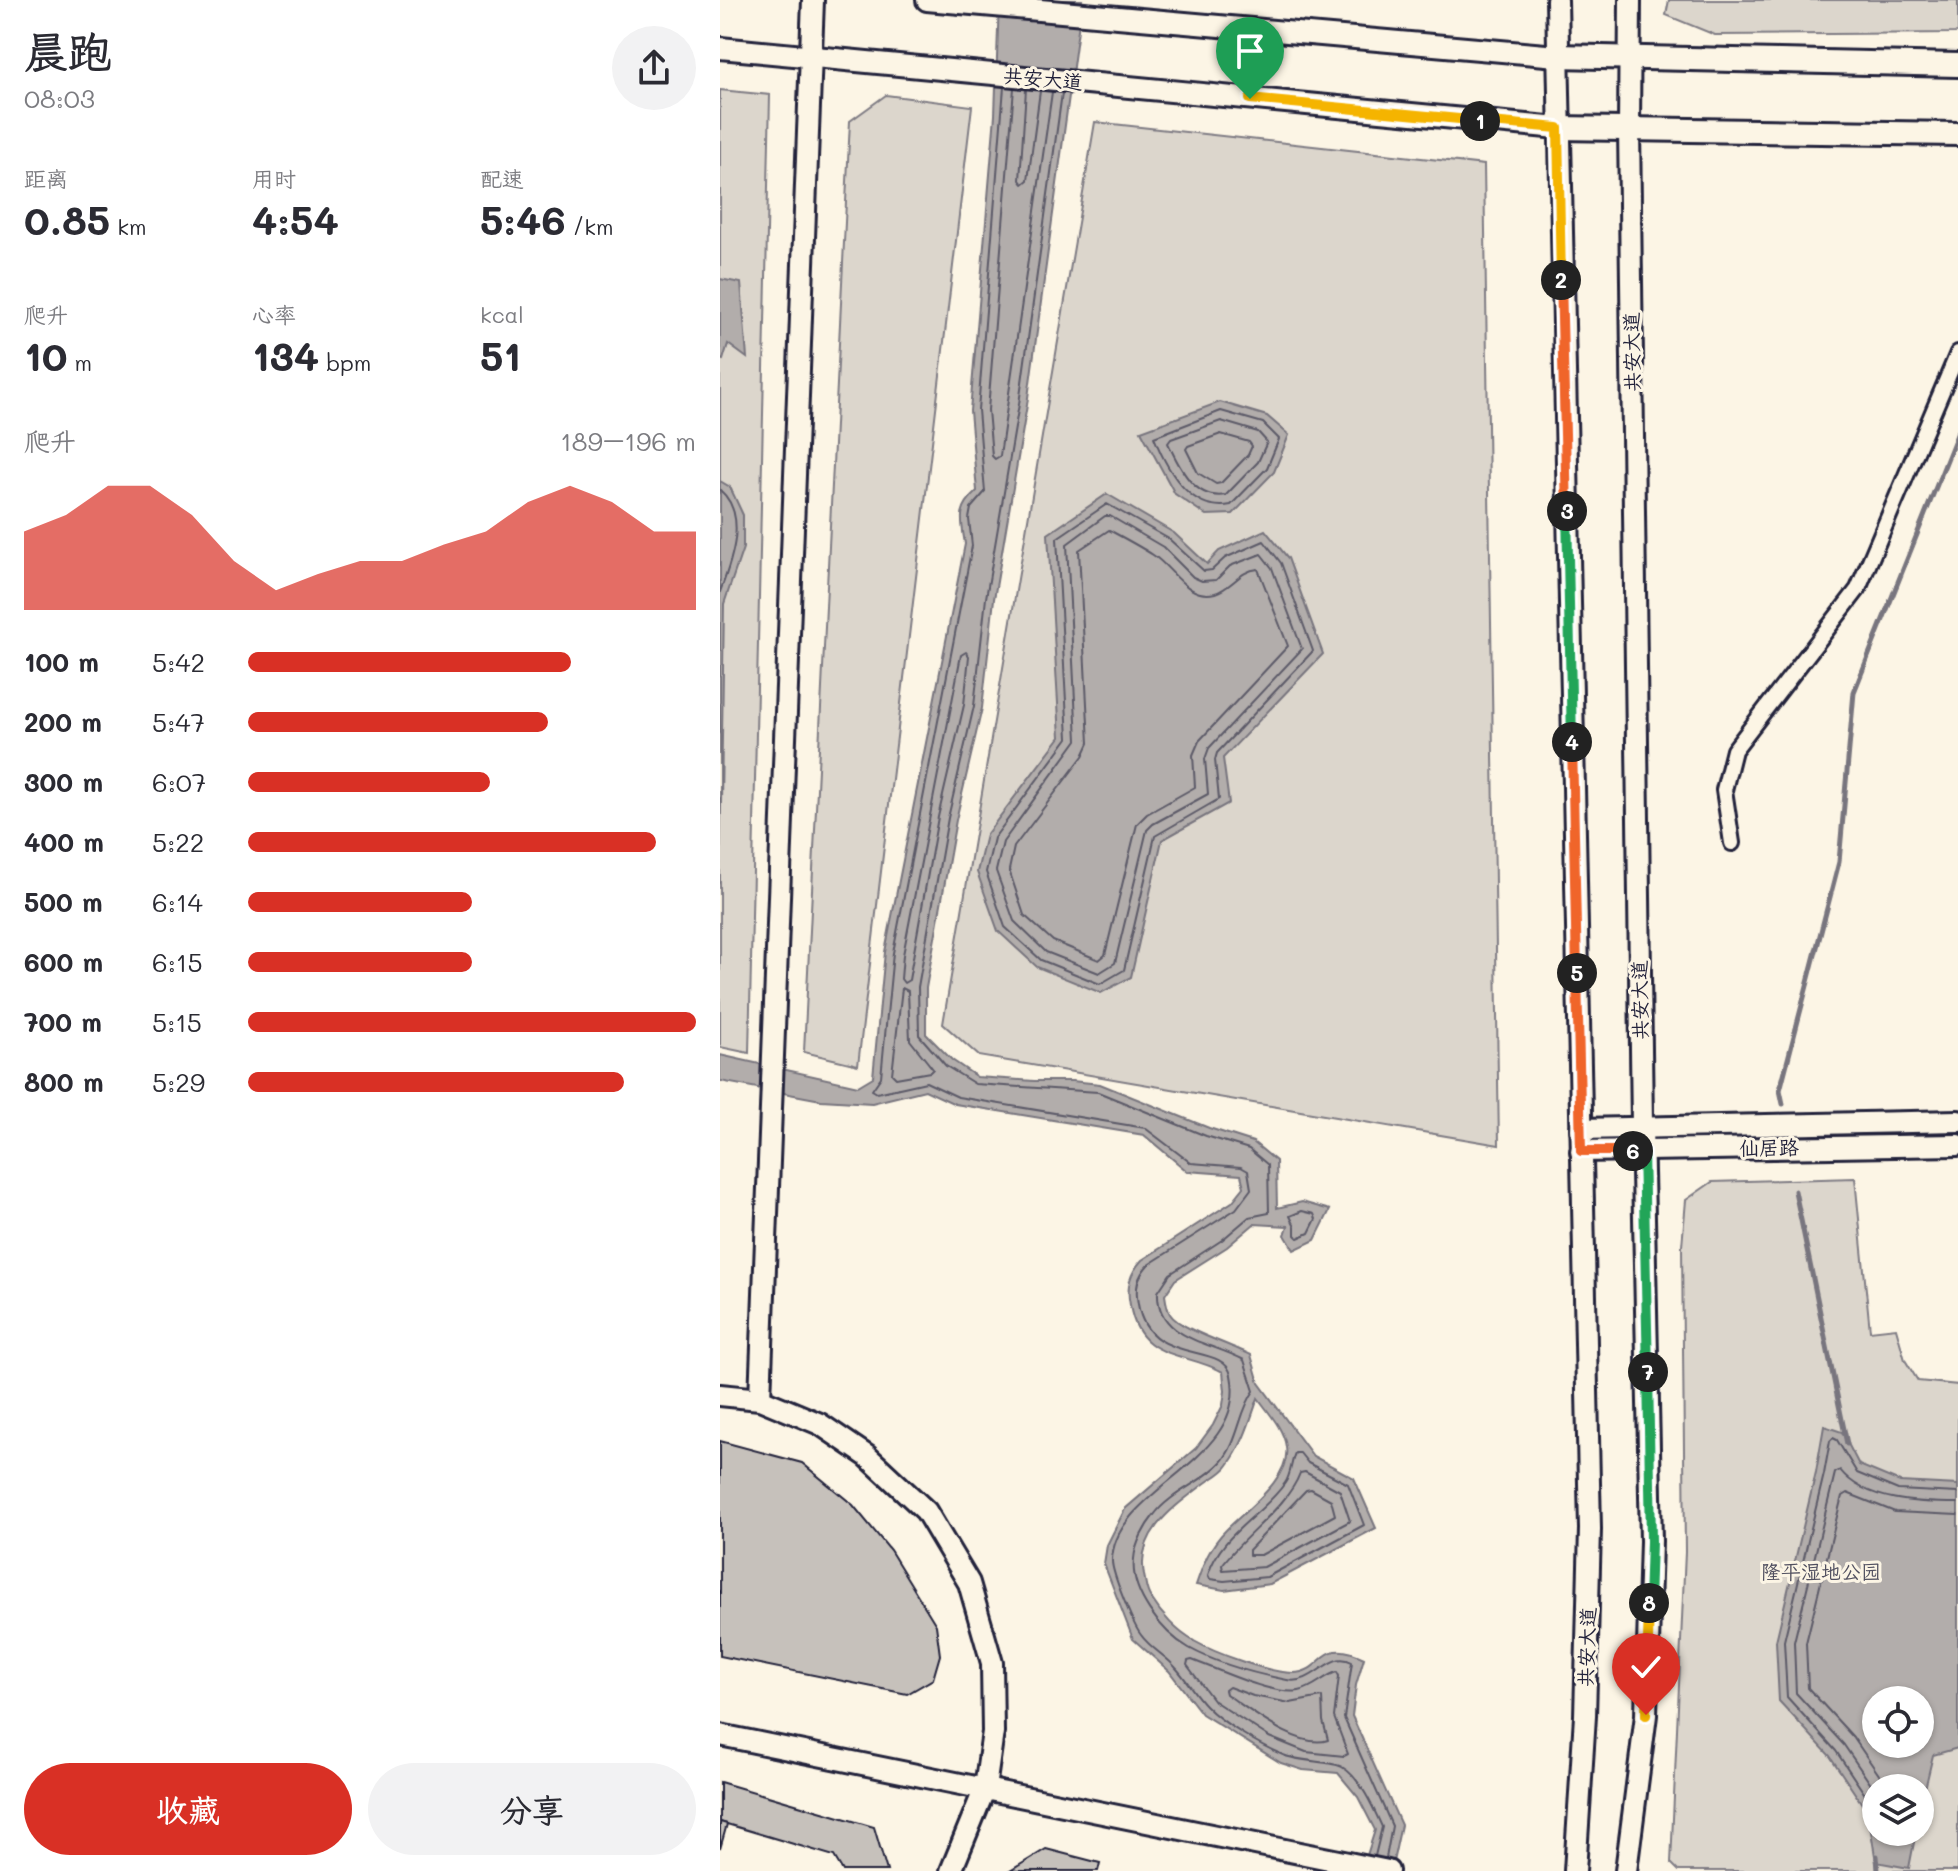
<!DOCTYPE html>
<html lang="zh">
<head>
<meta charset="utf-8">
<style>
	:root { --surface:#fff; --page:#f2f2f3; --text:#2b2b33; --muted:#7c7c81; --accent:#d93025 }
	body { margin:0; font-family:Mali,"LXGW WenKai TC",sans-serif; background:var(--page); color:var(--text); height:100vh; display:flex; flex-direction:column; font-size:30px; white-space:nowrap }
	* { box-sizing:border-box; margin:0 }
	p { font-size:26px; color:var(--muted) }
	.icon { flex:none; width:44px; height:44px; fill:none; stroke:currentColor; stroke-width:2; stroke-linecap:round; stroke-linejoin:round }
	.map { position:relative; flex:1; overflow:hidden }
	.sheet { display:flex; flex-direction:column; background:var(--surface); width:720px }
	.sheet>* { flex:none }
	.tools { position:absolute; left:1142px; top:1686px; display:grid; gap:16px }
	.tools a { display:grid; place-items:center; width:72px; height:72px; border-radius:50%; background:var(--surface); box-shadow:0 2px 6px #0004; font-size:40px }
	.pin { position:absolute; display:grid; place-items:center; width:68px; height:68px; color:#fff; margin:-82px -34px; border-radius:50% 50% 50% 0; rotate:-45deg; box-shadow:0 0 8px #0007 }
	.pin .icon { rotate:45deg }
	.km { position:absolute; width:40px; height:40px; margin:-20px; border-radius:50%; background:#222; color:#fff; font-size:22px; line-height:40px; text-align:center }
	.round { display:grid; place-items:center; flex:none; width:84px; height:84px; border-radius:42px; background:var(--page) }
	.headline { display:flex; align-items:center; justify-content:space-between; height:136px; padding:0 24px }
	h1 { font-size:44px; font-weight:700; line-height:60px }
	.figures { display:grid; grid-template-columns:repeat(3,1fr); gap:12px; height:136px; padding:8px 24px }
	.figures div { display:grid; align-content:center }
	.figures b { font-size:40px; font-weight:700 }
	.figures small { font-size:22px; font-weight:400 }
	.figures p { font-size:22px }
	.chart { height:224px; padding:16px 24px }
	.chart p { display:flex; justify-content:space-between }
	.chart svg { width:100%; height:144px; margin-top:8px; fill:var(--accent); opacity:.7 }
	.action { display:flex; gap:16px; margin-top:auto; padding:16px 24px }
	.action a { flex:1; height:92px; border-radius:48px; background:var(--accent); color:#fff; font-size:32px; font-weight:700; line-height:92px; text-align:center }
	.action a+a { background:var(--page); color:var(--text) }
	ul { padding:0 24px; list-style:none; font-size:26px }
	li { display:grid; grid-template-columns:128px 96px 1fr; align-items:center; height:60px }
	li i { height:20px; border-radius:10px; background:var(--accent) }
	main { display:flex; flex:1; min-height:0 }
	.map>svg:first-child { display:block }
</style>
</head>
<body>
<main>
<section class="sheet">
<div class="headline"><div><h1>晨跑</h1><p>08:03</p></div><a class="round"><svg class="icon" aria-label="share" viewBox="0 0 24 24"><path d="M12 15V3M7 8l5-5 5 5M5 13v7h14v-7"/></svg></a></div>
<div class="figures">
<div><p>距离</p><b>0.85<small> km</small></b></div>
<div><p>用时</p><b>4:54</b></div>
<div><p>配速</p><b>5:46<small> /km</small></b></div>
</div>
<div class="figures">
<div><p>爬升</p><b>10<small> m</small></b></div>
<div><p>心率</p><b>134<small> bpm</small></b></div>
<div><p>kcal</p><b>51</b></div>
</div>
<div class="chart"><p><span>爬升</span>189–196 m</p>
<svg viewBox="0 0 160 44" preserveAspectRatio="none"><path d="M0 44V20L10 15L20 6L30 6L40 15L50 29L60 38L70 33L80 29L90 29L100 24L110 20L120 11L130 6L140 11L150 20L160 20V44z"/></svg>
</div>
<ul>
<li><b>100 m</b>5:42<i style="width:72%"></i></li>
<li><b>200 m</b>5:47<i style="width:67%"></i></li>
<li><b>300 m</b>6:07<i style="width:54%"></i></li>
<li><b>400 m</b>5:22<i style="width:91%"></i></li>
<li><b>500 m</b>6:14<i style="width:50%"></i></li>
<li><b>600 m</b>6:15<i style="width:50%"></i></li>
<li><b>700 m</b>5:15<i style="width:100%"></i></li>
<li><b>800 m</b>5:29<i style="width:84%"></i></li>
</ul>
<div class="action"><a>收藏</a><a>分享</a></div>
</section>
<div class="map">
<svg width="1238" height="1871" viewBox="0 0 1238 1871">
	<rect width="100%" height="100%" fill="#fcf5e5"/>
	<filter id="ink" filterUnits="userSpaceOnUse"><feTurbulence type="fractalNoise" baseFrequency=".0125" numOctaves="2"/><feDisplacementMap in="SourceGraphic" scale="16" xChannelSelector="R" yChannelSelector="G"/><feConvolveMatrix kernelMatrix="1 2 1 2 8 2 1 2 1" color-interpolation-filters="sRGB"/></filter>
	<g filter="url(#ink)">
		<!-- green -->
		<g fill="#dcd6cc" stroke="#7f7c84" stroke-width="2" fill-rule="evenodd">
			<path d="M 949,0 L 1238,0 L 1238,33 L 995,35 L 946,15 Z"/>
			<path d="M 0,90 L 50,95 L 29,1053 L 0,1047 Z"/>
			<path d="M 166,95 L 252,106 L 138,1065 L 84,1052 L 130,121 Z"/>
			<path d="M 375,122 L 764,165 L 779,1145 L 259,1056 L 223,1024 Z"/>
			<path d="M 1135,1178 L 1150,1331 L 1176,1328 L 1185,1360 L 1198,1381 L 1238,1385 L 1238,1871 L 959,1871 L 951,1863 L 965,1552 L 962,1246 L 966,1200 L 992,1182 ZM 1156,1700 L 1200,1700 L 1200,1744 L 1156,1744 ZM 1156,1788 L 1200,1788 L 1200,1832 L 1156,1832 Z"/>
		</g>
		<!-- water -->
		<g fill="#b2adab" stroke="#78757e" stroke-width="2" fill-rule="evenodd">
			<path d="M 279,0 L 362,0 L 307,405 L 274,599 L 262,708 L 236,820 L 206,988 L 206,1034 L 232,1060 L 257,1077 L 314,1081 L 352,1081 L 380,1084 L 489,1128 L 533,1142 L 556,1161 L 557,1208 L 582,1202 L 610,1210 L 595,1240 L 574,1250 L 565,1235 L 568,1226 L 534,1224 L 507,1247 L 455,1280 L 445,1295 C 446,1302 447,1309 450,1314 C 459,1329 512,1345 531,1355 L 539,1383 L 593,1456 L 634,1478 L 656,1528 L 550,1584 L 504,1590 L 476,1585 C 483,1564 490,1546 506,1530 C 526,1509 571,1479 566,1447 C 564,1429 548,1412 538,1398 C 530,1421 523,1445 508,1465 C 503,1473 492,1478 484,1484 C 454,1507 416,1532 424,1575 C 426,1583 426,1592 431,1598 C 441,1614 457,1632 474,1641 C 495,1653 549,1673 573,1673 C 605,1673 599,1635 644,1658 L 636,1685 L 632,1716 L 681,1825 L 671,1871 L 642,1871 L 655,1830 L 638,1797 L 618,1773 L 583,1770 L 561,1763 L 482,1714 L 449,1671 L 413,1639 L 384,1564 L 387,1545 L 405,1509 L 476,1448 L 493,1425 L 503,1405 L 505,1391 L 503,1372 C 464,1351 419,1361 410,1305 C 406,1286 410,1273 422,1260 L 512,1202 L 524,1187 L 521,1175 L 467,1171 L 424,1135 L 235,1104 L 205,1090 L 152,1103 L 101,1100 L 0,1081 L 0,1055 L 138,1086 L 153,1077 L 165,952 L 245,544 C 241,519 237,509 257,491 L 250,411 L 275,115 Z"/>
			<path d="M 0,279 L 21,283 L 27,358 L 8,344 L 3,360 L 0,359 Z"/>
			<path d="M 500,402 L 547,416 L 569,435 L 554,472 L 513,514 L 486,515 L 455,494 L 421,431 Z"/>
			<path d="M 0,481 L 10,487 L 23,515 L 23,548 L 4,604 L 0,870 Z"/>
			<path d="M 387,494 L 454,533 L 487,564 L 499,551 L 545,530 L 568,558 L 603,654 L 503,758 L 509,803 L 442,840 L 411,977 L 381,993 L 317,967 L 278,931 L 257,872 L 266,835 L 340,737 L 328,534 Z"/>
			<path d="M 1104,1426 L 1122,1432 L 1139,1465 L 1180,1482 L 1238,1485 L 1238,1748 L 1213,1755 L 1200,1810 L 1200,1788 L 1156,1788 L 1156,1832 L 1196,1832 L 1189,1868 L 1156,1862 L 1148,1813 L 1110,1756 L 1059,1701 L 1056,1641 L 1096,1472 ZM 1156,1700 L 1200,1700 L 1200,1744 L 1156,1744 Z"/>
		</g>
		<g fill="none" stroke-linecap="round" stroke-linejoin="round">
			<!-- shore -->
			<g stroke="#5c5a68" stroke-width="2">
				<path d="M 284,87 L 258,410 L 265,492 L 251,508 L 249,519 L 252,546 L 173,953 L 161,1077 L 152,1090 L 157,1093 L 206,1082 L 238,1097 L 425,1128 L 471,1163 L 521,1167 L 528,1171 L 531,1189 L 516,1209 L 428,1265 C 417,1277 415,1288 418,1304 C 428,1367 504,1341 511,1375 C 529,1461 393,1488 392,1561 C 392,1573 413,1625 421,1635 C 430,1648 446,1656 456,1668 C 467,1680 475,1695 486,1706 C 503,1724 540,1745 563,1755 C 579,1762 613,1761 622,1767 C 640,1777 654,1809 662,1827 L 655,1856"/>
				<path d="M 294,88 L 268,410 L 272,456 L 275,459 L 280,456 L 332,92"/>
				<path d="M 306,89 L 300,180 L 303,184 L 308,180 L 320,91"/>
				<path d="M 342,93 L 299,404 L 266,598 L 254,706 L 228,818 L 198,987 L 199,1035 L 226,1066 L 255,1084 L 378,1092 L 486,1136 L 529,1149 L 548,1165 L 549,1213 L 529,1217 L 502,1240 L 450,1274 L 438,1292 C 436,1339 491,1342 524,1360 L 534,1391 C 519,1411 519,1442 501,1462 C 482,1483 451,1492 434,1515 C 425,1526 415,1544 414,1559 C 410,1592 441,1632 469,1648 C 496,1663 536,1674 567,1680 C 595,1686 609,1649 632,1662 L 624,1718 L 672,1826 L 666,1858"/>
				<path d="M 501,411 L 543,423 L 559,439 L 547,468 L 511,505 C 470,513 447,470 434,437 Z"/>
				<path d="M 501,421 L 538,432 L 547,442 L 538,462 L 506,495 C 475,501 459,467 448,443 L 451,439 Z"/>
				<path d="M 501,434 L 529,442 L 532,446 L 528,455 L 501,483 L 496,484 L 478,473 L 466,449 L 468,446 Z"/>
				<path d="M 0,490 C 29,515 11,562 0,592"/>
				<path d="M 387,504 L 449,539 L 484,571 L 492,570 L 505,558 L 544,541 L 561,563 L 593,651 L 497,753 L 495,760 L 499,799 L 435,836 L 404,970 L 380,984 L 321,960 L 285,927 L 266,872 L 274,838 L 348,738 L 337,538 Z"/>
				<path d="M 385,516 L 390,516 L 443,547 L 473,577 L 482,581 L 496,580 L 510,566 L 541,554 L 552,568 L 582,649 L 489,748 L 485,759 L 488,794 L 433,824 L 427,830 L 395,963 L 379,973 L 326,952 L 294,921 L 276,871 L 283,842 L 357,740 L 347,544 Z"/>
				<path d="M 389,530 C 404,538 419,546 433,555 C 453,568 467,600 495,593 C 512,588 520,570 538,569 L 568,646 L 479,741 L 473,755 L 475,787 L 427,814 L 417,824 L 385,955 L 379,960 L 333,941 L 304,915 L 289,870 L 294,847 L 363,756 L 369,743 L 359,550 Z"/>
				<path d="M 246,652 L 249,656 L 244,705 L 218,817 L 189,980 L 184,983 L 181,979 L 183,955 L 241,655 Z"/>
				<path d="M 182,988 L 188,991 L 190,1040 L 213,1069 L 210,1072 L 176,1078 L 172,1074 Z"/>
				<path d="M 582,1211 L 594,1214 L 596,1219 L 589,1233 L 578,1238 L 575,1235 L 575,1226 L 570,1216 Z"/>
				<path d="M 575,1453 L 580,1453 L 588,1463 L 628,1484 L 644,1525 L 547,1577 L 504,1581 L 490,1579 L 488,1575 C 500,1534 542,1516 565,1483 C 571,1475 571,1462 575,1453 Z"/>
				<path d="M 585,1472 L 620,1491 L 630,1521 L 544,1567 L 503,1570 L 502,1565 C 524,1535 568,1506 580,1473 Z"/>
				<path d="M 591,1489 L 611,1500 L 615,1515 L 541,1555 L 529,1555 L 529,1550 L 586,1490 Z"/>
				<path d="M 472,1660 C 497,1669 553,1696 579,1691 C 594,1688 605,1675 617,1672 L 619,1676 L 614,1717 L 628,1754 L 624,1756 L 586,1752 L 549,1737 L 494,1701 L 467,1665 L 468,1661 Z"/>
				<path d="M 509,1687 L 533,1696 L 570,1703 L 602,1697 L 603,1721 L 608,1740 C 579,1750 530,1710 506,1694 L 505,1690 Z"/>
				<path d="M 1168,1788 L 1133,1737 L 1088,1688 L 1086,1643 L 1122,1496 L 1127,1493 L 1175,1512 L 1238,1515"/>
				<path d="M 1156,1792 L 1124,1745 L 1076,1693 L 1074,1642 L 1115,1473 L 1120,1470 C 1145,1502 1201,1503 1238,1503"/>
				<path d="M 1156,1811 L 1116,1751 L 1067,1697 L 1064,1641 L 1104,1474 L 1110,1441 L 1113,1438 L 1117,1440 L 1137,1473 L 1178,1490 L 1238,1493"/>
			</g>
			<!-- stream -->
			<g stroke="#78757e" stroke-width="5">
				<path d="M 1063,1104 L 1060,1090 L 1119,862 L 1134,692 L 1238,432"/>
				<path d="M 1075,1191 L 1127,1444"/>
				<path d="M 1157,1856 L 1158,1871"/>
			</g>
		</g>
		<!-- building -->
		<g fill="#c6c1bb" stroke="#22223b" stroke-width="2">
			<path d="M 0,1441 L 82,1463 L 133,1505 L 170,1550 L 216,1625 L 220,1655 L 213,1679 L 187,1694 L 0,1656 Z"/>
			<path d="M 0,1782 L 154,1827 L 167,1871 L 123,1871 L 114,1856 L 0,1822 Z"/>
			<path d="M 0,1822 L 7,1824 L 0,1849 Z"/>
			<path d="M 326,1849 L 380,1863 L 378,1871 L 290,1871 Z"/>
		</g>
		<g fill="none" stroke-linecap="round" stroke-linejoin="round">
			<defs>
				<path id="street" d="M 1012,843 L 1004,790 L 1014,750 L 1138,589 L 1238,353"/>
				<g id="secondary">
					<path d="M 207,0 L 837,56"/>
					<path d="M 837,0 L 870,1529 L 865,1716 L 855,1871"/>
					<path d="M 0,48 L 838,128"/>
					<path d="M 861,1129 L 1238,1121"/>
					<path d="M 861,1151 L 1238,1145"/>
					<path d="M 0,1395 L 40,1399 L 100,1424 L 147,1456 L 206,1511 L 249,1583 L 272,1663 L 273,1732 L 265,1788 L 231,1871"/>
					<path d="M 40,1399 L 93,0"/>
					<path d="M 0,1735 L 668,1871"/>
					<path d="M 906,1871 L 926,1715 L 931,1541 L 922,1126 L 909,128 L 910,0"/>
				</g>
				<g id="primary">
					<path d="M 837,56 L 1238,65"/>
					<path d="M 838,128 L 1238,134"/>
				</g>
			</defs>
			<!-- street casing -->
			<use href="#street" stroke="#22223b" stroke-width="20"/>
			<!-- secondary casing -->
			<use href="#secondary" stroke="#22223b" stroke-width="26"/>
			<!-- primary casing -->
			<use href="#primary" stroke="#22223b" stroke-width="28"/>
			<!-- street -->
			<use href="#street" stroke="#fcf5e5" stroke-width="14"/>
			<!-- secondary -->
			<use href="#secondary" stroke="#fcf5e5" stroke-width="20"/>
			<!-- primary -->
			<use href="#primary" stroke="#fcf5e5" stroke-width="22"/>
		</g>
	</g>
	<g fill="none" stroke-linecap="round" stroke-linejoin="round" filter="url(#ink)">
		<defs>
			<path id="split-1" d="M 530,99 L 760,121"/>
			<path id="split-2" d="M 760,121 L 838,128 L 841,280"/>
			<path id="split-3" d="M 841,280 L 847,511"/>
			<path id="split-4" d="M 847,511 L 852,742"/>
			<path id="split-5" d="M 852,742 L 857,973"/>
			<path id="split-6" d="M 857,973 L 861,1151 L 913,1151"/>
			<path id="split-7" d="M 913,1151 L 923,1151 L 928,1372"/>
			<path id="split-8" d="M 928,1372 L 931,1541 L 929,1603"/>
			<path id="split-9" d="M 926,1715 L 929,1603"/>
		</defs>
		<!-- split-1 casing -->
		<use href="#split-1" stroke="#fff" stroke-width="16"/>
		<!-- split-2 casing -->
		<use href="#split-2" stroke="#fff" stroke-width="16"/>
		<!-- split-3 casing -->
		<use href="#split-3" stroke="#fff" stroke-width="16"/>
		<!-- split-4 casing -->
		<use href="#split-4" stroke="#fff" stroke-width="16"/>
		<!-- split-5 casing -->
		<use href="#split-5" stroke="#fff" stroke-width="16"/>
		<!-- split-6 casing -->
		<use href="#split-6" stroke="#fff" stroke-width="16"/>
		<!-- split-7 casing -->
		<use href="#split-7" stroke="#fff" stroke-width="16"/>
		<!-- split-8 casing -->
		<use href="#split-8" stroke="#fff" stroke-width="16"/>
		<!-- split-9 casing -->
		<use href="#split-9" stroke="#fff" stroke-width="16"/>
		<!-- split-1 -->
		<use href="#split-1" stroke="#f5b400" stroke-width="10"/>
		<!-- split-2 -->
		<use href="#split-2" stroke="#f5b400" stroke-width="10"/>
		<!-- split-3 -->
		<use href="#split-3" stroke="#f0652b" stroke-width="10"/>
		<!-- split-4 -->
		<use href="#split-4" stroke="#22a559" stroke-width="10"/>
		<!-- split-5 -->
		<use href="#split-5" stroke="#f0652b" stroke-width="10"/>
		<!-- split-6 -->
		<use href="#split-6" stroke="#f0652b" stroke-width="10"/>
		<!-- split-7 -->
		<use href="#split-7" stroke="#22a559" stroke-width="10"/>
		<!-- split-8 -->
		<use href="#split-8" stroke="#22a559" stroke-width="10"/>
		<!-- split-9 -->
		<use href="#split-9" stroke="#f5b400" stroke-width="10"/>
	</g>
	<g text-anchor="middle" stroke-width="6" stroke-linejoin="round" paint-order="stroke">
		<!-- street labels -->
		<g font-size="20" fill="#22223b" stroke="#fcf5e5">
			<text transform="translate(323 79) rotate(5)" y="7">共安大道</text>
			<text transform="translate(912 352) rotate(-91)" y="7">共安大道</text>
			<text transform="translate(920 1000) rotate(-91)" y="7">共安大道</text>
			<text transform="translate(1049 1148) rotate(-1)" y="7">仙居路</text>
			<text transform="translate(867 1647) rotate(-88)" y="7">共安大道</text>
		</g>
		<!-- park labels -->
		<g font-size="20" fill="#504f5f" stroke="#fcf5e5">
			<text x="1101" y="1579">隆平湿地公园</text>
		</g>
	</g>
</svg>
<div class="tools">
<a><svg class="icon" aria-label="locate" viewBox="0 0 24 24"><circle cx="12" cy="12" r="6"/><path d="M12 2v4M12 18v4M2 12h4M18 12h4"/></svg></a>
<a><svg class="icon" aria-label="layers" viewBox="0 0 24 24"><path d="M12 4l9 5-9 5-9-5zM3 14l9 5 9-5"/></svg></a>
</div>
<div class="pin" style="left:530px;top:99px;background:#1e9e55"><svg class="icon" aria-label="arrive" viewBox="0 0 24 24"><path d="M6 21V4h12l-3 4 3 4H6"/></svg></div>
<div class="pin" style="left:926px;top:1715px;background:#d93025"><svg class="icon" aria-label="check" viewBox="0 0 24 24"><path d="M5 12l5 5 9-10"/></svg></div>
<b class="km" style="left:760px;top:121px">1</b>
<b class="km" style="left:841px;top:280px">2</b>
<b class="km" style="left:847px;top:511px">3</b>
<b class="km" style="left:852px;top:742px">4</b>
<b class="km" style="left:857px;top:973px">5</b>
<b class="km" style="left:913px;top:1151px">6</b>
<b class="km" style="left:928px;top:1372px">7</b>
<b class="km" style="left:929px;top:1603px">8</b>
</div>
</main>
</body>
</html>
